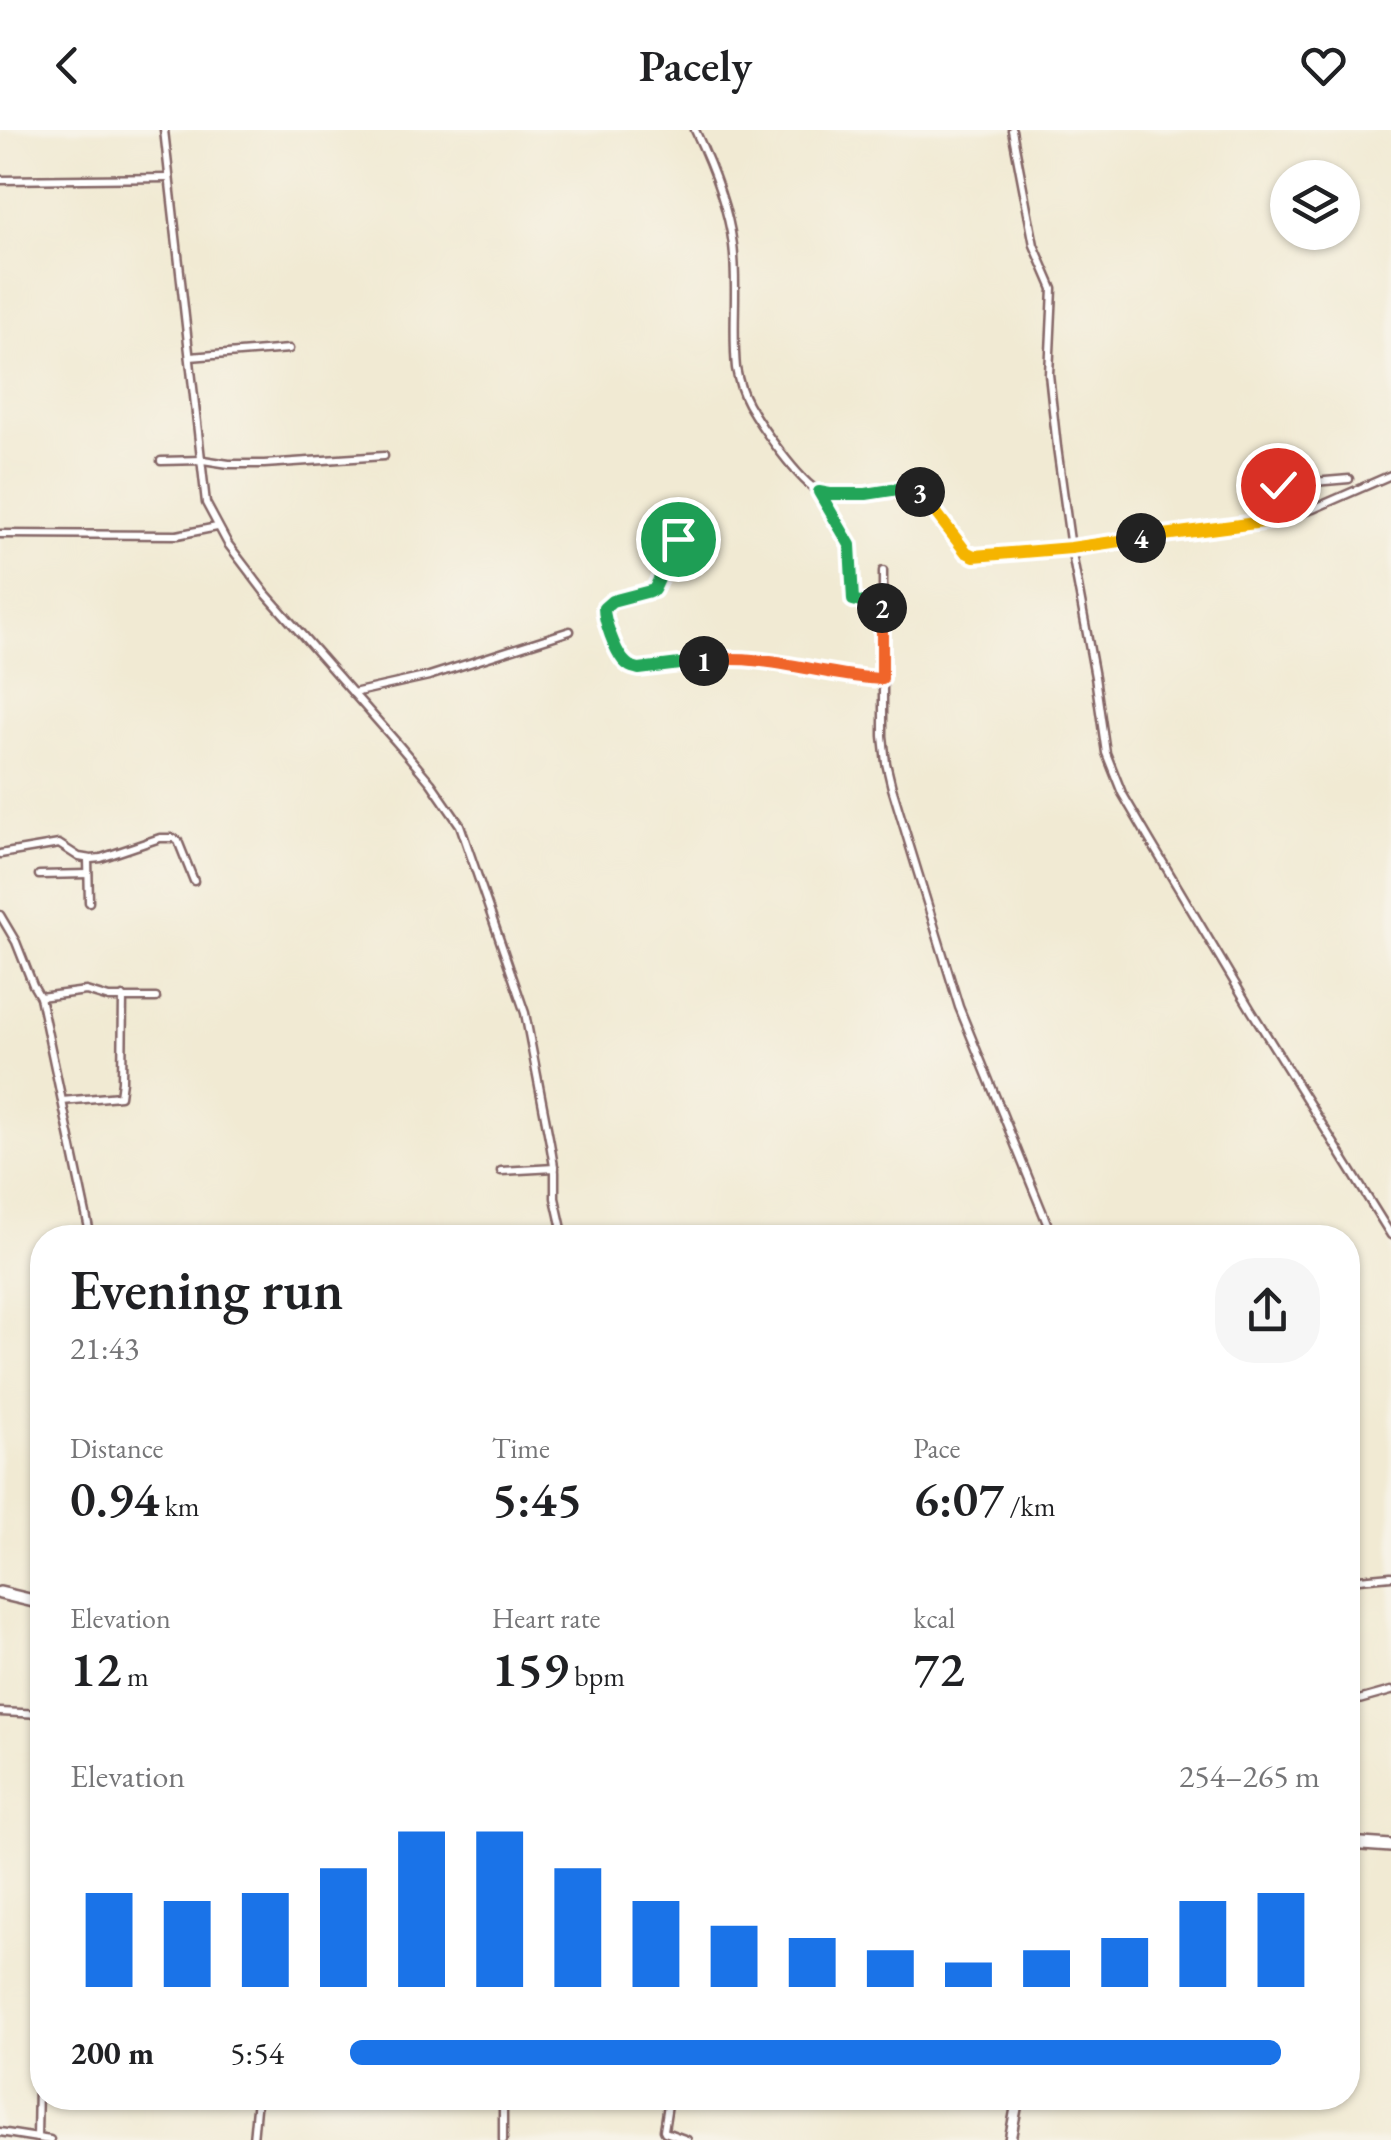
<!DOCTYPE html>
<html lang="en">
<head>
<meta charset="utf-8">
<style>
	:root { --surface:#fff; --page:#f6f6f6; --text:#202124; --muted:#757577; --accent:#1a73e8 }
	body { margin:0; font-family:"EB Garamond",serif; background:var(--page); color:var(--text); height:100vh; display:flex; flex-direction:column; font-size:38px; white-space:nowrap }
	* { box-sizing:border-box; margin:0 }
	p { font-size:32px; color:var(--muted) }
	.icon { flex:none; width:55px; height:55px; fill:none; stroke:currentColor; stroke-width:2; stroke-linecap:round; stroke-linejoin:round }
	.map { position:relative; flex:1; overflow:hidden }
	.sheet { position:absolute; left:30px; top:1095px; width:1330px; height:885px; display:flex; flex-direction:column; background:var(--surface); border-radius:40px; box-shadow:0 2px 8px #0004 }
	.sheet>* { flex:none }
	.buttons { position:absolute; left:1270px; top:30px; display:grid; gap:20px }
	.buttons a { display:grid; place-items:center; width:90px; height:90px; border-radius:50%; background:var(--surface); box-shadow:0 2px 8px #0004; font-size:50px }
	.pin { position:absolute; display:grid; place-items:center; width:85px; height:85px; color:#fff; margin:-42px; border:5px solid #fff; border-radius:50%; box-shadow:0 2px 10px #0007 }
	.km { position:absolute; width:50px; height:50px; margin:-25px; border-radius:50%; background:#222; color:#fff; font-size:28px; line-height:50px; text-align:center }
	.round { display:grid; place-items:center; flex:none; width:105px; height:105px; border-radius:40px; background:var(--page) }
	.overview { display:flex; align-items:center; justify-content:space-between; height:170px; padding:0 40px }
	h1 { font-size:55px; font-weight:600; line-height:75px }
	.stats { display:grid; grid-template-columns:repeat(3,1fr); gap:15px; height:170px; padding:10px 40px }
	.stats div { display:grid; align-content:center }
	.stats b { font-size:50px; font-weight:600 }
	.stats small { font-size:28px; font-weight:400 }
	.stats p { font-size:28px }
	.chart { height:280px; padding:20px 40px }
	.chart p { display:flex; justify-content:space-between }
	.chart svg { width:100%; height:180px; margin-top:10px; stroke:var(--accent); stroke-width:6 }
	ul { padding:0 40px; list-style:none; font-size:32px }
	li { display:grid; grid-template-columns:160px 120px 1fr; align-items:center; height:75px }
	li i { height:25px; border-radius:12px; background:var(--accent) }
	header { display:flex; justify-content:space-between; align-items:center; height:130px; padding:0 40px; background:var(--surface); font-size:45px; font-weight:600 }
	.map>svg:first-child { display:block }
</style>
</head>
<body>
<header><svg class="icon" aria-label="back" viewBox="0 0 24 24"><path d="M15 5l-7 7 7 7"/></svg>Pacely<svg class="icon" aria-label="heart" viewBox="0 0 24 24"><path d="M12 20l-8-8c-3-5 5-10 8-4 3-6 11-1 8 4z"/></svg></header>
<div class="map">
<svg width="1391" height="2010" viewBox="0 0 1391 2010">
	<rect width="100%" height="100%" fill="#f7f3e8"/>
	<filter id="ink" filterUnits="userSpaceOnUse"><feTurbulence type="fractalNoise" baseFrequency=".01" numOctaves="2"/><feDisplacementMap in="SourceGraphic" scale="20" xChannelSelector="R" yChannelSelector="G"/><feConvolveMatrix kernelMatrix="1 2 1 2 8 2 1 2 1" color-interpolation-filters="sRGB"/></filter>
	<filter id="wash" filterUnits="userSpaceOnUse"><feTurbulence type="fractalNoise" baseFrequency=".0048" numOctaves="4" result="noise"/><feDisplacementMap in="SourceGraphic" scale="40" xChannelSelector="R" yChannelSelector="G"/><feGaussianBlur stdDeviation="2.25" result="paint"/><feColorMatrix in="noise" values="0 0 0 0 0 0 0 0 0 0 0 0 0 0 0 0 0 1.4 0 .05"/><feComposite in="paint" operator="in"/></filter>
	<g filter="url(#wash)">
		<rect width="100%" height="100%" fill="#f1ead3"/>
	</g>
	<g filter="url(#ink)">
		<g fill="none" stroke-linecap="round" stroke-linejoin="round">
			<defs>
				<g id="minor">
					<path d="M 164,0 L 206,373 L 228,414 L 266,464 L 398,614 L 431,653 L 460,695 L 525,883 L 550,1013 L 555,1042 L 555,1068 L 564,1108"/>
					<path d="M 695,0 C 712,36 728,76 733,115 C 738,156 732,197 736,238 C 738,250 742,263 748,274 C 760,295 799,352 820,362 C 840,371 889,360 911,357 C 932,367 952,403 966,422 L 974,426 L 985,427 L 1071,418 L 1279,389 L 1313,379 L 1391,345"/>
					<path d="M 1012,0 L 1034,115 L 1053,159 L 1049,244 L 1057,317 L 1071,418 L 1095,547 L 1106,623 L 1122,663 L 1149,709 L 1251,880 L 1391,1105"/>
					<path d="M 0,50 L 169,48"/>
					<path d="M 190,227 L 289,219"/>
					<path d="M 161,331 L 203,330 L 229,334 L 264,334 L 384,326"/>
					<path d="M 819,363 L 850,415 L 853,470 L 884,478"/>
					<path d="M 1279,389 L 1276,358 L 1278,355 L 1349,349"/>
					<path d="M 0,404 L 177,405 L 217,397"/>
					<path d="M 678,404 L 678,414 L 654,460 L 612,471 L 603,478 C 604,498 620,534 639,539 C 670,535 712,526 741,528 C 789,533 834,547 882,549"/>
					<path d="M 883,441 L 883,606 L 886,633 L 892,658 L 959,877 L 1053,1108"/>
					<path d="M 353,563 L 429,546 L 570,501"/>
					<path d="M 0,724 L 59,714 L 79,727 L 91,729 L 101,728 L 160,708 L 173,708 L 178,711 L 194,751"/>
					<path d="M 88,729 L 89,772"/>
					<path d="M 39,745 L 88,744"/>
					<path d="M 0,785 L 16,812 L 33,855 L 40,867 L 91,1108"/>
					<path d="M 40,867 L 86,861 L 109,868 L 156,868"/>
					<path d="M 62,971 L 120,966 L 122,951 L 123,867"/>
					<path d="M 501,1041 L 555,1038"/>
					<path d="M 1348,1450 L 1391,1446"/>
					<path d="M 1348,1573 L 1391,1561"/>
					<path d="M 0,1582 L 42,1584"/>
					<path d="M 503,1968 L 503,2010"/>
					<path d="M 669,1968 L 664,2000 L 665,2002 L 687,2010"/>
					<path d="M 0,2002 L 50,2010"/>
					<path d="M 37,2008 L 38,1955"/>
					<path d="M 253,2010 L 257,1968"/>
				</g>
				<path id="tertiary" d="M 1010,2010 L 1018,1968"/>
				<g id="trunk">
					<path d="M 0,1463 L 42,1473"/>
					<path d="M 1348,1713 L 1391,1716"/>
				</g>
			</defs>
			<!-- minor casing -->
			<use href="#minor" stroke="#846666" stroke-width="11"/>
			<!-- tertiary casing -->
			<use href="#tertiary" stroke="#846666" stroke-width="14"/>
			<!-- trunk casing -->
			<use href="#trunk" stroke="#846666" stroke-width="16"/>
			<!-- minor -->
			<use href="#minor" stroke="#fff" stroke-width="6"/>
			<!-- tertiary -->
			<use href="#tertiary" stroke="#fff" stroke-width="9"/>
			<!-- trunk -->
			<use href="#trunk" stroke="#fff" stroke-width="11"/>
		</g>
	</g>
	<g fill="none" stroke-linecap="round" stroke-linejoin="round" filter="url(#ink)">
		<defs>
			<path id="split-1" d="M 678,409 L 654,460 L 612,471 L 604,478 C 604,491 615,520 623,530 C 629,537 632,537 639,539 L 704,531"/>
			<path id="split-2" d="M 704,531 C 763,522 822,546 882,549 L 882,478"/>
			<path id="split-3" d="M 882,478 L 853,470 L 850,415 L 819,362 L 830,364 L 866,364 L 911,357 L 920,362"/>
			<path id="split-4" d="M 920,362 L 966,422 L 974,426 L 1071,418 L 1141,408"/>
			<path id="split-5" d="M 1141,408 L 1278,390 L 1276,358 L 1278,355"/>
		</defs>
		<!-- split-1 casing -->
		<use href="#split-1" stroke="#fff" stroke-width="20"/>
		<!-- split-2 casing -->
		<use href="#split-2" stroke="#fff" stroke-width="20"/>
		<!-- split-3 casing -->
		<use href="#split-3" stroke="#fff" stroke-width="20"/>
		<!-- split-4 casing -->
		<use href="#split-4" stroke="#fff" stroke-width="20"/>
		<!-- split-5 casing -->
		<use href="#split-5" stroke="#fff" stroke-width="20"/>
		<!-- split-1 -->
		<use href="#split-1" stroke="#22a559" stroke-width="12"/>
		<!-- split-2 -->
		<use href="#split-2" stroke="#f0652b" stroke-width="12"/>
		<!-- split-3 -->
		<use href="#split-3" stroke="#22a559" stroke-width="12"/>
		<!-- split-4 -->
		<use href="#split-4" stroke="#f5b400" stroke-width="12"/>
		<!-- split-5 -->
		<use href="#split-5" stroke="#f5b400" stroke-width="12"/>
	</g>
</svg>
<div class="buttons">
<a><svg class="icon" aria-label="layers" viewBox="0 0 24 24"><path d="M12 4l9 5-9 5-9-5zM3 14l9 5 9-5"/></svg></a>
</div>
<div class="pin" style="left:678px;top:409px;background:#1e9e55"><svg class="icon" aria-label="arrive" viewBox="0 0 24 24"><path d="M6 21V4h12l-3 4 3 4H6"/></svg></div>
<div class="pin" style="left:1278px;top:355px;background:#d93025"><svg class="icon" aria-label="check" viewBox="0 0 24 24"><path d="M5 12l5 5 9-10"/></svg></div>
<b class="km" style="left:704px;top:531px">1</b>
<b class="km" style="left:882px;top:478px">2</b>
<b class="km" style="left:920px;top:362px">3</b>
<b class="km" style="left:1141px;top:408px">4</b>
<section class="sheet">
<div class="overview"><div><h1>Evening run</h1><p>21:43</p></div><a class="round"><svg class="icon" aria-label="share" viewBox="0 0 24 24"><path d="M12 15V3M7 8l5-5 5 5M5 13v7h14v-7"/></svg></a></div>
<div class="stats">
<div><p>Distance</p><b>0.94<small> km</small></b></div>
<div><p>Time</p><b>5:45</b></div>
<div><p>Pace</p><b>6:07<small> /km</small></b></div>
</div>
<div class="stats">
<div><p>Elevation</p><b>12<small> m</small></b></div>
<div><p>Heart rate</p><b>159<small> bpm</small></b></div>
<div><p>kcal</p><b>72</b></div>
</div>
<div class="chart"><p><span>Elevation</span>254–265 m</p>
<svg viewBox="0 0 160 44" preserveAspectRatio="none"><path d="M5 44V21M15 44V23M25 44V21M35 44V15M45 44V6M55 44V6M65 44V15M75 44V23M85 44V29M95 44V32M105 44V35M115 44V38M125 44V35M135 44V32M145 44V23M155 44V21"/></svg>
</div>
<ul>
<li><b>200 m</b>5:54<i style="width:96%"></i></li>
</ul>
</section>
</div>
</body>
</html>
